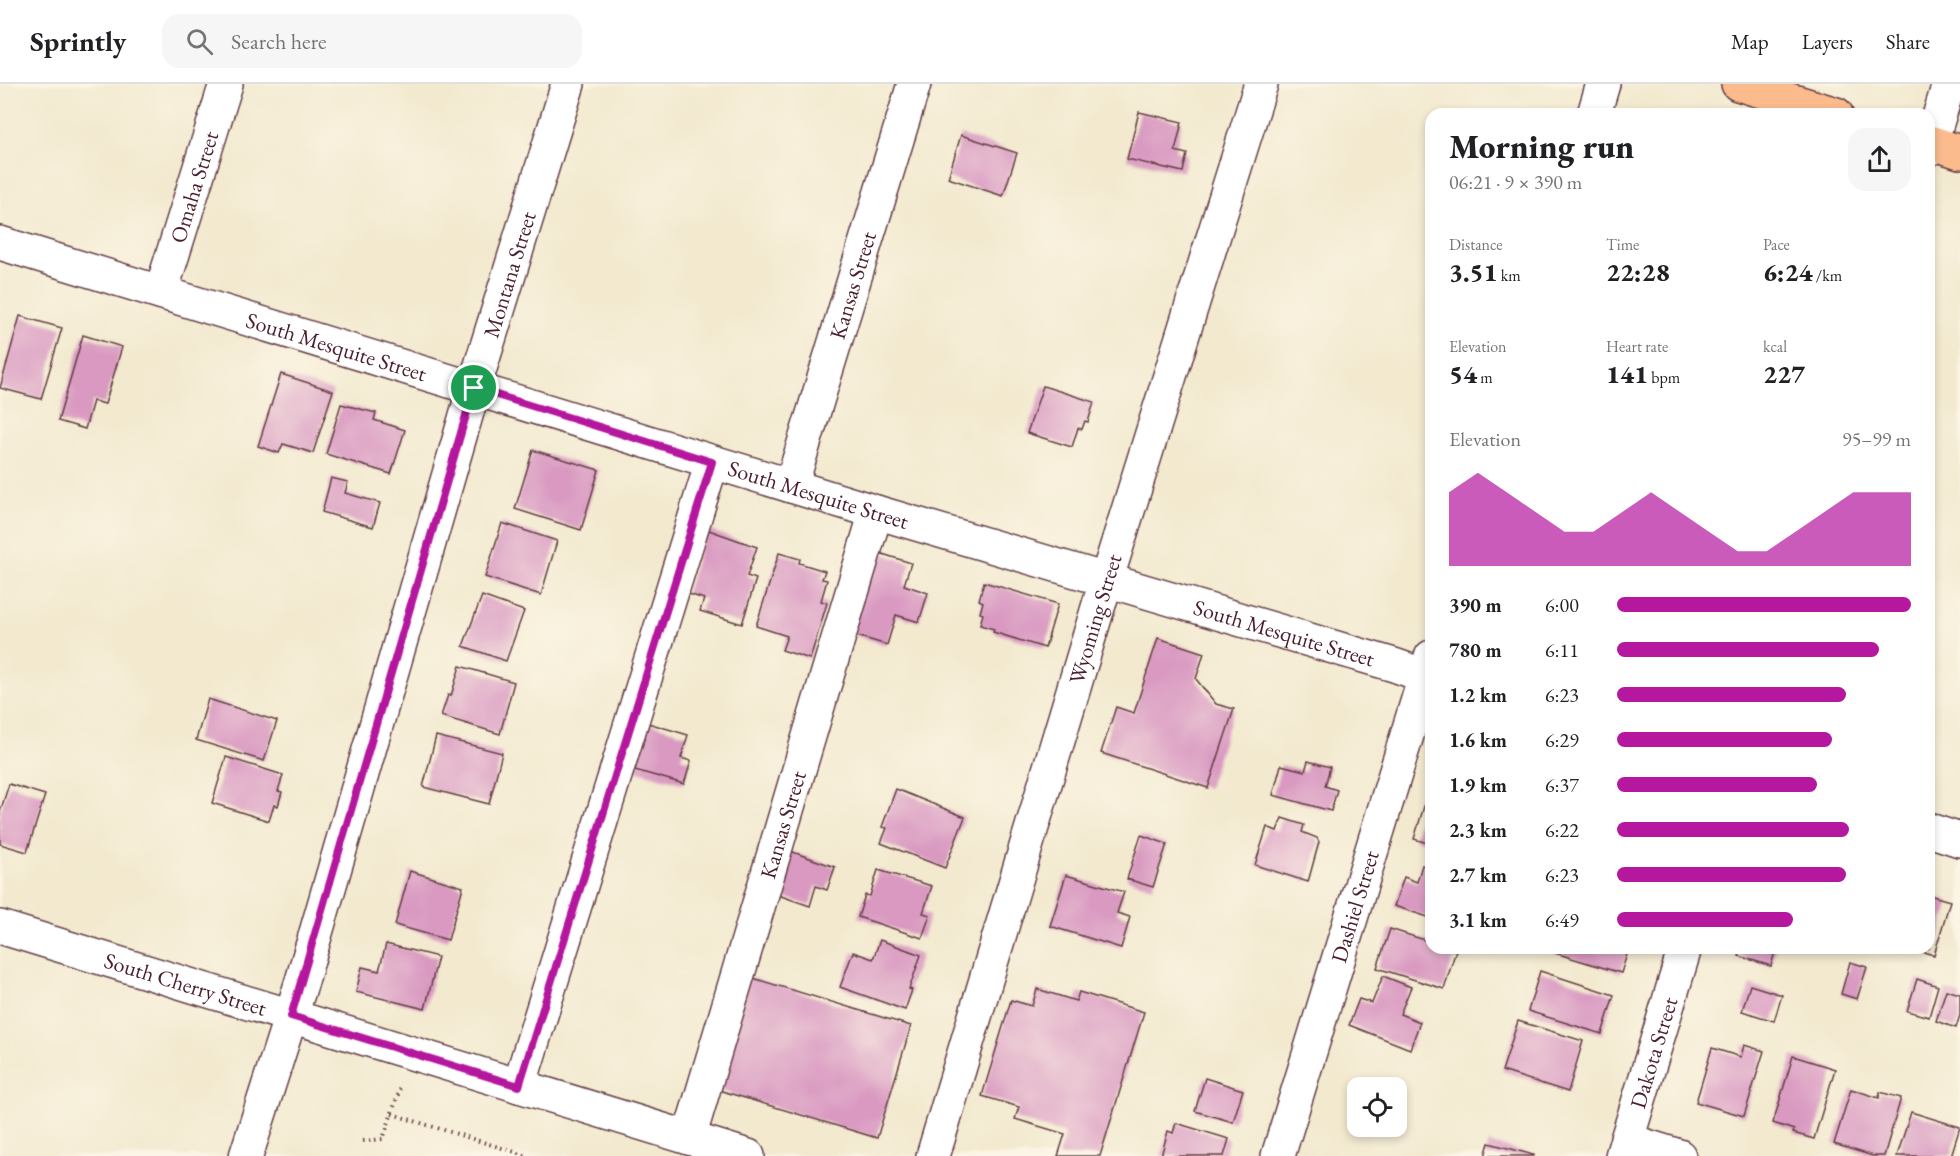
<!DOCTYPE html>
<html lang="en">
<head>
<meta charset="utf-8">
<style>
	:root { --surface:#fff; --page:#f6f6f6; --text:#202124; --muted:#757577; --line:#e0e0e0; --accent:#b5179e }
	body { margin:0; font-family:"EB Garamond",serif; background:var(--page); color:var(--text); height:100vh; display:flex; flex-direction:column; font-size:22px; white-space:nowrap }
	* { box-sizing:border-box; margin:0 }
	p { font-size:20px; color:var(--muted) }
	.icon { flex:none; width:33px; height:33px; fill:none; stroke:currentColor; stroke-width:2; stroke-linecap:round; stroke-linejoin:round }
	.map { position:relative; flex:1; overflow:hidden }
	.sheet { position:absolute; left:1425px; top:24px; width:510px; height:846px; display:flex; flex-direction:column; background:var(--surface); border-radius:18px; box-shadow:0 3px 9px #0003 }
	.sheet>* { flex:none }
	.tools { position:absolute; left:1347px; top:993px; display:grid; gap:12px }
	.tools a { display:grid; place-items:center; width:60px; height:60px; border-radius:12px; background:var(--surface); box-shadow:0 3px 9px #0003; font-size:30px }
	.pin { position:absolute; display:grid; place-items:center; width:51px; height:51px; color:#fff; margin:-26px; border:3px solid #fff; border-radius:50%; box-shadow:0 2px 6px #0007 }
	.round { display:grid; place-items:center; flex:none; width:63px; height:63px; border-radius:18px; background:var(--page) }
	.overview { display:flex; align-items:center; justify-content:space-between; height:102px; padding:0 24px }
	h1 { font-size:33px; font-weight:800; line-height:45px }
	.metrics { display:grid; grid-template-columns:repeat(3,1fr); gap:9px; height:102px; padding:6px 24px }
	.metrics div { display:grid; align-content:center }
	.metrics b { font-size:26px; font-weight:800 }
	.metrics small { font-size:16px; font-weight:400 }
	.metrics p { font-size:16px }
	.chart { height:168px; padding:12px 24px }
	.chart p { display:flex; justify-content:space-between }
	.chart svg { width:100%; height:108px; margin-top:6px; fill:var(--accent); opacity:.7 }
	ul { padding:0 24px; list-style:none; font-size:20px }
	li { display:grid; grid-template-columns:96px 72px 1fr; align-items:center; height:45px }
	li i { height:15px; border-radius:8px; background:var(--accent) }
	header { display:flex; align-items:center; gap:36px; box-sizing:border-box; height:84px; padding:0 30px; background:var(--surface); border-bottom:2px solid var(--line) }
	header strong { font-size:28px }
	nav { display:flex; gap:33px; margin-inline-start:auto; font-size:21px }
	.search { width:420px; height:54px; background:var(--page); display:flex; align-items:center; gap:15px; box-sizing:border-box; padding:0 21px; border-radius:18px; color:var(--muted); font-size:22px }
	.map>svg:first-child { display:block }
</style>
</head>
<body>
<header>
<strong>Sprintly</strong>
<div class="search"><svg class="icon" aria-label="search" viewBox="0 0 24 24"><circle cx="10" cy="10" r="6"/><path d="M15 15l6 6"/></svg>Search here</div>
<nav><a>Map</a><a>Layers</a><a>Share</a></nav>
</header>
<div class="map">
<svg width="1960" height="1072" viewBox="0 0 1960 1072">
	<rect width="100%" height="100%" fill="#fcf5e5"/>
	<filter id="ink" filterUnits="userSpaceOnUse"><feTurbulence type="fractalNoise" baseFrequency=".0167" numOctaves="2"/><feDisplacementMap in="SourceGraphic" scale="12" xChannelSelector="R" yChannelSelector="G"/><feConvolveMatrix kernelMatrix="1 2 1 2 8 2 1 2 1" color-interpolation-filters="sRGB"/></filter>
	<filter id="wash" filterUnits="userSpaceOnUse"><feTurbulence type="fractalNoise" baseFrequency=".008" numOctaves="4" result="noise"/><feDisplacementMap in="SourceGraphic" scale="24" xChannelSelector="R" yChannelSelector="G"/><feGaussianBlur stdDeviation="1.35" result="paint"/><feColorMatrix in="noise" values="0 0 0 0 0 0 0 0 0 0 0 0 0 0 0 0 0 1.4 0 .05"/><feComposite in="paint" operator="in"/></filter>
	<g filter="url(#wash)">
		<rect width="100%" height="100%" fill="#f2e9cf"/>
		<g id="blocks">
			<!-- building -->
			<g fill="#d999c1">
				<path d="M 1139,28 L 1182,38 L 1175,67 L 1187,70 L 1183,88 L 1127,75 Z"/>
				<path d="M 961,51 L 1017,69 L 1003,112 L 948,94 Z"/>
				<path d="M 20,232 L 62,244 L 41,315 L 0,304 Z"/>
				<path d="M 83,251 L 122,263 L 105,320 L 93,317 L 85,345 L 58,337 Z"/>
				<path d="M 281,290 L 333,307 L 313,369 L 283,360 L 279,369 L 258,362 Z"/>
				<path d="M 1043,302 L 1094,318 L 1088,338 L 1085,337 L 1082,345 L 1078,344 L 1072,363 L 1027,349 Z"/>
				<path d="M 341,320 L 376,329 L 374,336 L 405,346 L 391,390 L 326,370 Z"/>
				<path d="M 533,366 L 599,386 L 581,446 L 515,425 Z"/>
				<path d="M 331,394 L 348,398 L 345,409 L 380,419 L 373,443 L 322,428 Z"/>
				<path d="M 502,439 L 557,457 L 541,511 L 485,493 Z"/>
				<path d="M 706,445 L 757,463 L 747,492 L 756,495 L 742,540 L 700,527 L 704,515 L 686,509 Z"/>
				<path d="M 873,467 L 911,479 L 904,501 L 928,509 L 919,538 L 896,531 L 887,561 L 847,549 Z"/>
				<path d="M 779,469 L 800,475 L 799,479 L 825,487 L 822,495 L 827,496 L 821,517 L 827,519 L 810,575 L 782,566 L 787,552 L 756,542 Z"/>
				<path d="M 984,498 L 1058,520 L 1045,564 L 993,548 L 994,545 L 980,541 L 983,530 L 980,529 L 983,518 L 979,516 Z"/>
				<path d="M 482,512 L 524,527 L 506,577 L 463,562 Z"/>
				<path d="M 1158,554 L 1204,569 L 1196,595 L 1216,620 L 1234,625 L 1208,704 L 1101,669 L 1116,623 L 1134,629 Z"/>
				<path d="M 460,582 L 514,598 L 500,650 L 441,632 L 448,611 L 451,612 Z"/>
				<path d="M 208,615 L 277,637 L 264,677 L 196,656 Z"/>
				<path d="M 648,639 L 688,651 L 681,674 L 691,677 L 684,700 L 635,686 Z"/>
				<path d="M 436,652 L 502,669 L 489,720 L 423,703 Z"/>
				<path d="M 226,673 L 283,691 L 278,707 L 282,708 L 278,722 L 274,721 L 269,737 L 212,719 Z"/>
				<path d="M 1308,677 L 1330,683 L 1325,702 L 1337,706 L 1331,727 L 1273,711 L 1281,681 L 1305,687 Z"/>
				<path d="M 9,700 L 45,711 L 27,768 L 0,760 L 0,728 Z"/>
				<path d="M 896,705 L 965,733 L 945,784 L 881,759 L 887,744 L 882,743 Z"/>
				<path d="M 1429,706 L 1431,706 L 1431,760 L 1414,755 Z"/>
				<path d="M 1282,734 L 1304,741 L 1302,748 L 1317,754 L 1319,758 L 1308,798 L 1255,781 L 1267,743 L 1277,747 Z"/>
				<path d="M 1141,751 L 1167,760 L 1153,803 L 1127,795 Z"/>
				<path d="M 790,767 L 835,783 L 827,806 L 816,802 L 810,822 L 775,810 Z"/>
				<path d="M 1422,781 L 1431,784 L 1431,834 L 1394,822 L 1404,793 L 1417,798 Z"/>
				<path d="M 878,786 L 932,802 L 923,829 L 930,831 L 922,854 L 858,833 L 865,811 L 870,812 Z"/>
				<path d="M 410,787 L 463,803 L 448,856 L 395,841 Z"/>
				<path d="M 1066,791 L 1124,808 L 1117,829 L 1130,833 L 1121,864 L 1050,842 Z"/>
				<path d="M 1929,811 L 1950,817 L 1934,871 L 1912,865 L 1929,864 Z"/>
				<path d="M 1390,845 L 1431,858 L 1431,864 L 1456,866 L 1444,905 L 1377,884 Z"/>
				<path d="M 880,856 L 921,871 L 909,905 L 912,906 L 905,926 L 840,903 L 853,868 L 873,875 Z"/>
				<path d="M 386,860 L 438,873 L 425,925 L 356,908 L 362,883 L 379,887 Z"/>
				<path d="M 1557,864 L 1629,864 L 1621,889 L 1555,869 Z"/>
				<path d="M 1742,864 L 1776,864 L 1771,882 L 1739,872 Z"/>
				<path d="M 1886,864 L 1905,864 L 1903,870 Z"/>
				<path d="M 1850,878 L 1867,883 L 1857,915 L 1841,910 Z"/>
				<path d="M 1540,887 L 1614,911 L 1602,950 L 1528,927 Z"/>
				<path d="M 746,892 L 911,942 L 877,1054 L 712,1004 Z"/>
				<path d="M 1383,892 L 1411,903 L 1400,930 L 1420,938 L 1410,965 L 1349,941 L 1359,915 L 1372,919 Z"/>
				<path d="M 1917,895 L 1938,902 L 1929,933 L 1907,927 Z"/>
				<path d="M 1750,901 L 1782,911 L 1774,937 L 1742,927 Z"/>
				<path d="M 1037,905 L 1076,917 L 1079,908 L 1144,928 L 1100,1072 L 1058,1072 L 1065,1050 L 1015,1035 L 1019,1023 L 982,1012 L 1011,916 L 1032,922 Z"/>
				<path d="M 1946,906 L 1960,910 L 1960,931 L 1956,944 L 1936,937 Z"/>
				<path d="M 1518,937 L 1583,957 L 1568,1008 L 1502,987 Z"/>
				<path d="M 1744,961 L 1764,967 L 1744,1032 L 1696,1018 L 1712,964 L 1741,973 Z"/>
				<path d="M 1793,972 L 1835,985 L 1814,1055 L 1793,1049 L 1794,1046 L 1773,1039 Z"/>
				<path d="M 1205,994 L 1243,1006 L 1233,1038 L 1195,1027 Z"/>
				<path d="M 1851,1005 L 1879,1014 L 1880,1008 L 1901,1014 L 1884,1072 L 1873,1072 L 1834,1060 Z"/>
				<path d="M 1911,1028 L 1960,1043 L 1951,1072 L 1897,1072 Z"/>
				<path d="M 1176,1039 L 1229,1055 L 1224,1072 L 1161,1072 L 1168,1047 L 1173,1049 Z"/>
				<path d="M 1489,1059 L 1534,1071 L 1534,1072 L 1485,1072 Z"/>
			</g>
		</g>
	</g>
	<g filter="url(#ink)">
		<use href="#blocks" fill-opacity="0" stroke="#633d44" stroke-width="1.5"/>
		<g fill="none" stroke-linecap="round" stroke-linejoin="round">
			<defs>
				<g id="minor">
					<path d="M 1594,30 L 1603,0"/>
					<path d="M 1929,65 L 1949,0"/>
					<path id="s1" d="M 0,159 L 876,428 L 1394,581 L 1431,594"/>
					<path id="s2" d="M 161,208 L 226,0"/>
					<path id="s3" d="M 791,402 L 914,0"/>
					<path d="M 1929,746 L 1960,756"/>
					<path id="s4" d="M 0,843 L 748,1072"/>
					<path d="M 519,1002 L 712,378"/>
					<path id="s5" d="M 689,1054 L 876,428"/>
					<path d="M 1627,1056 L 1679,1072"/>
					<path id="s6" d="M 246,1072 L 302,897 L 474,304 L 568,0"/>
					<path id="s7" d="M 933,1072 L 1106,497 L 1261,0"/>
					<path id="s8" d="M 1278,1072 L 1431,573"/>
					<path id="s9" d="M 1622,1072 L 1685,864"/>
				</g>
				<g id="major">
					<path d="M 1738,0 L 1836,30"/>
					<path d="M 1929,58 L 1960,68"/>
				</g>
			</defs>
			<!-- minor casing -->
			<use href="#minor" stroke="#633d44" stroke-width="36"/>
			<!-- major casing -->
			<use href="#major" stroke="#633d44" stroke-width="36"/>
			<!-- path -->
			<g stroke="#633d44" stroke-width="4" stroke-dasharray="1.5 4.5" stroke-linecap="butt">
				<path d="M 392,1030 L 528,1072"/>
				<path d="M 363,1057 L 383,1055 L 400,1005"/>
			</g>
			<!-- minor -->
			<use href="#minor" stroke="#fff" stroke-width="33"/>
			<!-- major -->
			<use href="#major" stroke="#fbbb8d" stroke-width="33"/>
		</g>
	</g>
	<g fill="none" stroke-linecap="round" stroke-linejoin="round" filter="url(#ink)">
		<defs>
			<path id="route" d="M 474,304 L 712,378 L 519,1002 L 291,932 Z"/>
		</defs>
		<!-- route casing -->
		<use href="#route" stroke="#fff" stroke-width="12"/>
		<!-- route -->
		<use href="#route" stroke="#b5179e" stroke-width="8"/>
	</g>
	<g text-anchor="middle" stroke-width="5" stroke-linejoin="round" paint-order="stroke">
		<!-- street labels -->
		<g font-size="22" fill="#4a1f2b" stroke="#fcf5e5">
			<text dy="8" stroke="none"><textPath href="#s2" startOffset="110">Omaha Street</textPath></text>
			<text dy="8" stroke="none"><textPath href="#s6" startOffset="920">Montana Street</textPath></text>
			<text dy="8" stroke="none"><textPath href="#s3" startOffset="210">Kansas Street</textPath></text>
			<text dy="8" stroke="none"><textPath href="#s1" startOffset="352">South Mesquite Street</textPath></text>
			<text dy="8" stroke="none"><textPath href="#s1" startOffset="856">South Mesquite Street</textPath></text>
			<text dy="8" stroke="none"><textPath href="#s7" startOffset="561">Wyoming Street</textPath></text>
			<text dy="8" stroke="none"><textPath href="#s1" startOffset="1342">South Mesquite Street</textPath></text>
			<text dy="8" stroke="none"><textPath href="#s5" startOffset="327">Kansas Street</textPath></text>
			<text dy="8" stroke="none"><textPath href="#s8" startOffset="261">Dashiel Street</textPath></text>
			<text dy="8" stroke="none"><textPath href="#s4" startOffset="194">South Cherry Street</textPath></text>
			<text dy="8" stroke="none"><textPath href="#s9" startOffset="108">Dakota Street</textPath></text>
		</g>
	</g>
</svg>
<div class="tools">
<a><svg class="icon" aria-label="locate" viewBox="0 0 24 24"><circle cx="12" cy="12" r="6"/><path d="M12 2v4M12 18v4M2 12h4M18 12h4"/></svg></a>
</div>
<div class="pin" style="left:474px;top:304px;background:#1e9e55"><svg class="icon" aria-label="arrive" viewBox="0 0 24 24"><path d="M6 21V4h12l-3 4 3 4H6"/></svg></div>
<section class="sheet">
<div class="overview"><div><h1>Morning run</h1><p>06:21 · 9 × 390 m</p></div><a class="round"><svg class="icon" aria-label="share" viewBox="0 0 24 24"><path d="M12 15V3M7 8l5-5 5 5M5 13v7h14v-7"/></svg></a></div>
<div class="metrics">
<div><p>Distance</p><b>3.51<small> km</small></b></div>
<div><p>Time</p><b>22:28</b></div>
<div><p>Pace</p><b>6:24<small> /km</small></b></div>
</div>
<div class="metrics">
<div><p>Elevation</p><b>54<small> m</small></b></div>
<div><p>Heart rate</p><b>141<small> bpm</small></b></div>
<div><p>kcal</p><b>227</b></div>
</div>
<div class="chart"><p><span>Elevation</span>95–99 m</p>
<svg viewBox="0 0 160 44" preserveAspectRatio="none"><path d="M0 44V14L10 6L20 14L30 22L40 30L50 30L60 22L70 14L80 22L90 30L100 38L110 38L120 30L130 22L140 14L150 14L160 14V44z"/></svg>
</div>
<ul>
<li><b>390 m</b>6:00<i style="width:100%"></i></li>
<li><b>780 m</b>6:11<i style="width:89%"></i></li>
<li><b>1.2 km</b>6:23<i style="width:78%"></i></li>
<li><b>1.6 km</b>6:29<i style="width:73%"></i></li>
<li><b>1.9 km</b>6:37<i style="width:68%"></i></li>
<li><b>2.3 km</b>6:22<i style="width:79%"></i></li>
<li><b>2.7 km</b>6:23<i style="width:78%"></i></li>
<li><b>3.1 km</b>6:49<i style="width:60%"></i></li>
</ul>
</section>
</div>
</body>
</html>
